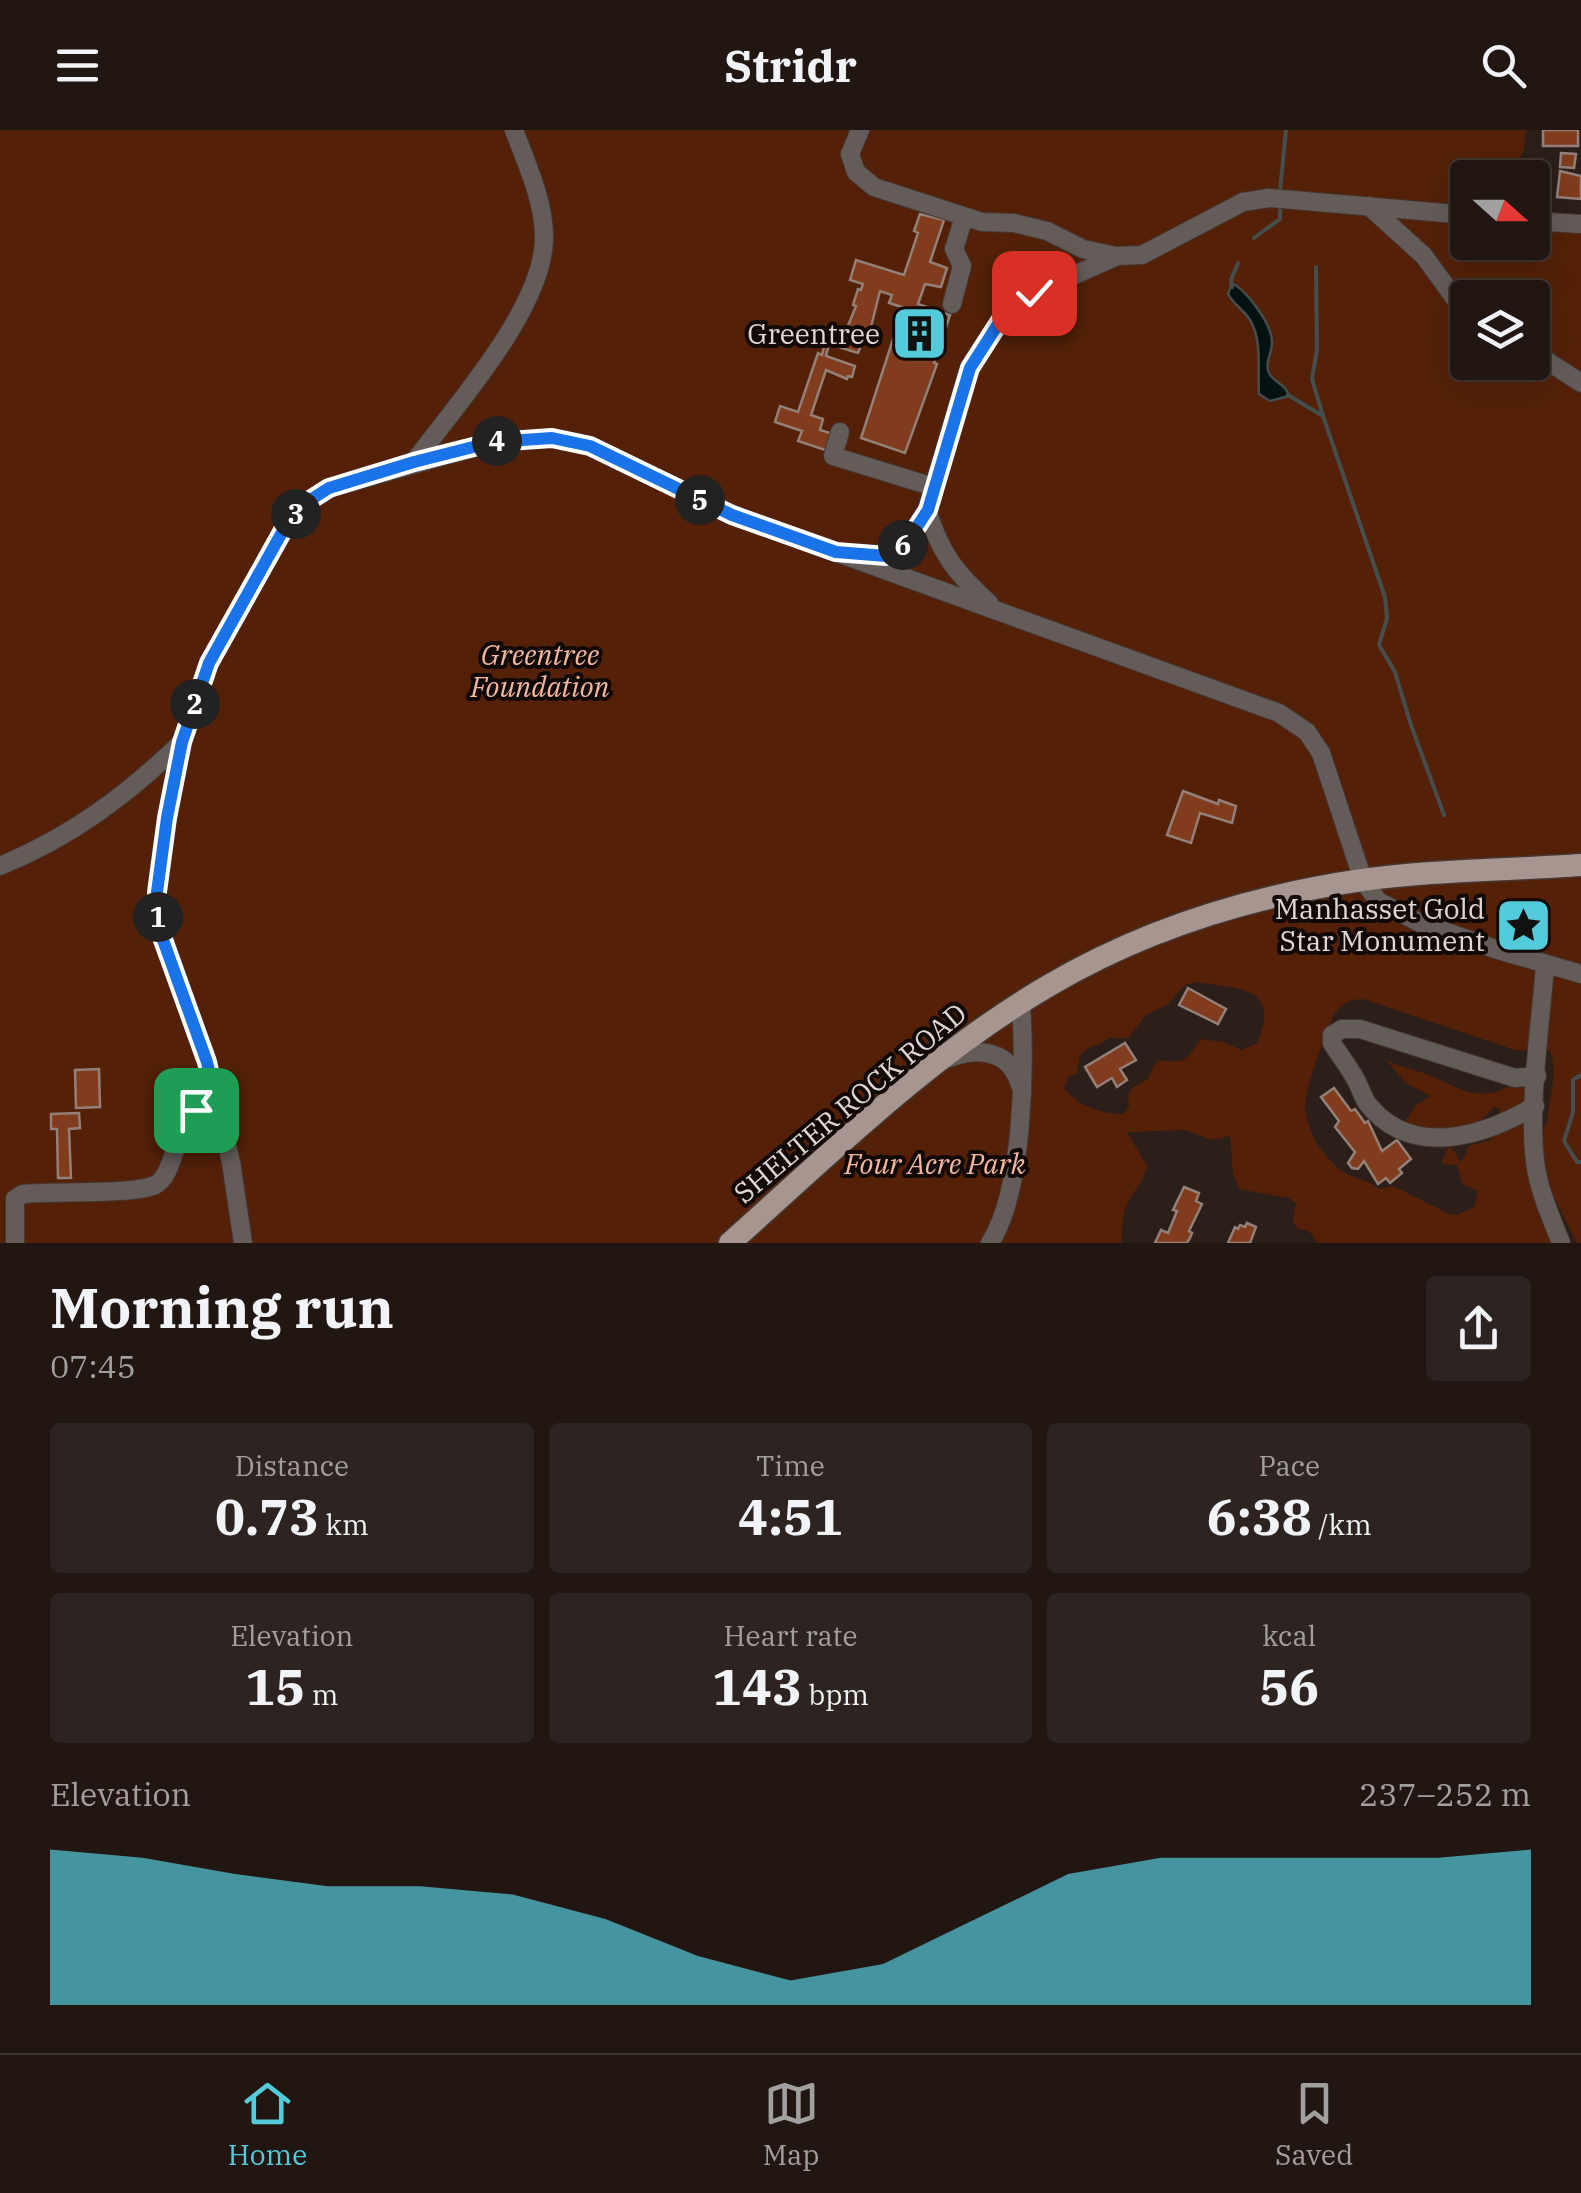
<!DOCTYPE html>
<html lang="en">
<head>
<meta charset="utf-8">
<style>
	:root { --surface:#211612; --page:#2d2320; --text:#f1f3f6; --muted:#a29f9f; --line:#3e3532; --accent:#53cbdb }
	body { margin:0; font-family:"IBM Plex Serif",serif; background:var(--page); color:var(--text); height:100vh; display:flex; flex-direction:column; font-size:38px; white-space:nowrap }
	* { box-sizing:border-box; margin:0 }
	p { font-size:32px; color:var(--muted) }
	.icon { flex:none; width:55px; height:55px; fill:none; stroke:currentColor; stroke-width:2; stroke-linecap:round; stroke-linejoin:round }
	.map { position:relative; height:1113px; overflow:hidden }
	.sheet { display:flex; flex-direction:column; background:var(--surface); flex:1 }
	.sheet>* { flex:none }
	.needle { width:65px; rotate:111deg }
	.tools { position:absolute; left:1450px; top:30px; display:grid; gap:20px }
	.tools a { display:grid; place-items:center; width:100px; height:100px; border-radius:10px; background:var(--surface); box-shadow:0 10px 40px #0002,0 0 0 2px var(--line); font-size:50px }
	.pin { position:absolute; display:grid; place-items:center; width:85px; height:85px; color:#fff; margin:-42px; border-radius:20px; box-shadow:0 5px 15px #0006 }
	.km { position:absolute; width:50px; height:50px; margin:-25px; border-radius:50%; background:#222; color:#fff; font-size:28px; line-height:50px; text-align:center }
	.round { display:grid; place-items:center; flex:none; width:105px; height:105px; border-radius:10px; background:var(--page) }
	.head { display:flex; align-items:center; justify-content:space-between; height:170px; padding:0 50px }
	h1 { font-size:55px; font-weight:700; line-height:75px }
	.stats { display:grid; grid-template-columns:repeat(3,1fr); gap:15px; height:170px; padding:10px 50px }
	.stats div { display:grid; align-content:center; border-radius:10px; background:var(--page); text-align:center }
	.stats b { font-size:50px; font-weight:700 }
	.stats small { font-size:28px; font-weight:400 }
	.stats p { font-size:28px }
	.chart { height:280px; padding:20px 50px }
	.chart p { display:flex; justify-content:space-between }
	.chart svg { width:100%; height:180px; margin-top:10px; fill:var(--accent); opacity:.7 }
	header { display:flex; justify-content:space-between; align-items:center; height:130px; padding:0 50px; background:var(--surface); font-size:45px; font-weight:700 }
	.menu { display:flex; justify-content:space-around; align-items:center; height:140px; border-top:2px solid var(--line); background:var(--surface); font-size:28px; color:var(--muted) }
	.menu a { display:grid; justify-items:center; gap:5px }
	.menu .selected { color:var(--accent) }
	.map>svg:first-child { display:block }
</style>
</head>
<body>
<header><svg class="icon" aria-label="menu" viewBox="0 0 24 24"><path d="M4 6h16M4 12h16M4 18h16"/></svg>Stridr<svg class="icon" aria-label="search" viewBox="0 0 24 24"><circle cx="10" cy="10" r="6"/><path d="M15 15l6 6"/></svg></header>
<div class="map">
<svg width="1581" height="1113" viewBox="0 0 1581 1113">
	<rect width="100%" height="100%" fill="#2c1e18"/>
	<!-- green -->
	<path fill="#542108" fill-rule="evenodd" d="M 0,0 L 1526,0 L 1524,20 L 1507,47 L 1468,48 L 1468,112 L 1532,112 L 1533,58 L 1543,64 L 1543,84 L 1581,89 L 1581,1113 L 1577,1113 L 1555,1070 L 1547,1067 L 1565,1113 L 1318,1113 L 1309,1101 L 1298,1099 L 1293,1092 L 1296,1073 L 1289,1068 L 1239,1059 L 1233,1043 L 1230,1006 L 1213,1010 L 1185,1000 L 1127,1002 L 1147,1036 C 1142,1055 1136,1057 1128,1072 C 1121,1085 1123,1100 1121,1113 L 0,1113 ZM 1468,168 L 1532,168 L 1532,232 L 1468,232 ZM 1196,852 C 1237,859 1282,855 1257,913 L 1242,920 L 1223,912 L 1201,909 C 1187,927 1188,935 1161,930 L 1153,937 L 1148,949 L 1132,958 L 1128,965 L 1129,977 L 1124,984 C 1101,984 1077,976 1064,958 L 1068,947 L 1077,944 C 1078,939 1078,934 1079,929 C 1082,916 1099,917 1108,908 L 1128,908 L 1146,885 L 1167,875 L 1185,855 ZM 1363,869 L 1515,920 L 1550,921 C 1559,946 1548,968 1547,994 L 1527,1009 L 1528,954 L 1516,952 C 1481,976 1461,958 1426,944 C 1413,939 1400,937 1387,931 L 1406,953 L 1431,966 L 1415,976 L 1404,994 C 1426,1000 1457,1009 1477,994 C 1484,989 1487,982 1495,977 L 1500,979 L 1491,1010 L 1468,1016 L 1465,1027 L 1459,1031 L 1455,1021 L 1449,1017 L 1442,1030 L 1443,1034 L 1457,1035 L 1463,1055 L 1478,1060 L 1474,1077 L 1457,1085 L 1449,1084 L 1393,1056 L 1380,1059 C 1368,1050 1358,1050 1345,1043 C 1337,1039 1324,1023 1318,1015 C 1312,1006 1306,989 1305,978 C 1303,965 1328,893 1336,882 C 1343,873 1351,869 1363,869 Z"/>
	<!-- water -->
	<path fill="#041214" stroke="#464d4d" stroke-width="2.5" d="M 1232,153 C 1247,161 1271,193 1272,211 C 1273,222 1264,233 1269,243 C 1274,253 1286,254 1289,266 L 1270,271 L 1259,264 C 1257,239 1263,212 1250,190 C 1244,180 1234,175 1228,164 Z"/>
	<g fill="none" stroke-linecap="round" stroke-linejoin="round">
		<!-- stream -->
		<g stroke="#464d4d" stroke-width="4">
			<path d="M 1280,61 L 1286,0"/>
			<path d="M 1254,108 L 1280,89 L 1280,76"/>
			<path d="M 1316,137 L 1317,219 L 1312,249 L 1323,286"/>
			<path d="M 1232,157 L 1231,150 L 1238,133"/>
			<path d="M 1288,265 L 1323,286 L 1385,467 L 1387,488 L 1379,515 L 1395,542 L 1411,595 L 1444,685"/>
			<path d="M 1581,945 L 1573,950 L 1573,982 L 1564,1011 L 1577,1032 L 1581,1032"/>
		</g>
	</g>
	<!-- building -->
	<g fill="#803c1d" stroke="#928079" stroke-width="2.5">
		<rect x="1543" y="0" width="35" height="16"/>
		<path d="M 1561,23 L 1576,24 L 1574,38 L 1560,37 Z"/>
		<path d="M 1560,41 L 1581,46 L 1581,69 L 1557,67 Z"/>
		<path d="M 920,84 L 944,90 L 930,132 L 947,138 L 941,157 L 925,154 L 918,174 L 950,185 L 934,233 L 937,234 L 905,323 L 861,308 L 897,197 L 913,203 L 918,188 L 912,186 L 914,181 L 889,173 L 892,165 L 880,161 L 870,201 L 861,198 L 857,212 L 862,213 L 858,223 L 829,214 L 826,226 L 855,236 L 852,247 L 848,246 L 847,249 L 826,240 L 811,285 L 823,289 L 820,300 L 833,304 L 828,321 L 798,311 L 802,301 L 775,292 L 780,276 L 798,282 L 818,223 L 822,225 L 829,196 L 838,200 L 836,206 L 843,208 L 856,176 L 853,175 L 858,159 L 861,160 L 863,154 L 850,150 L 856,130 L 904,145 L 918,103 L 914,101 Z"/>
		<path d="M 1183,661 L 1218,674 L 1219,670 L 1236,676 L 1232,693 L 1200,683 L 1191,713 L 1167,705 Z"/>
		<path d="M 1188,858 L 1226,879 L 1218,894 L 1179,875 Z"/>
		<path d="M 1125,913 L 1136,930 L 1120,939 L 1127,950 L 1117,957 L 1112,948 L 1097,957 L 1085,937 Z"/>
		<path d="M 99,939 L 100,977 L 76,978 L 75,940 Z"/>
		<path d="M 1334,958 L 1351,981 L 1355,979 L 1365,993 L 1368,991 L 1382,1021 L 1397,1010 L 1411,1029 L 1399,1039 L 1402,1043 L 1390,1053 L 1386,1048 L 1378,1054 L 1364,1031 L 1358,1039 L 1352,1038 L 1348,1033 L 1355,1022 L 1335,997 L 1339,991 L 1321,967 Z"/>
		<path d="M 79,983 L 80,998 L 69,999 L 71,1048 L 58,1048 L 57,999 L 51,999 L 51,984 Z"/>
		<path d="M 1184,1057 L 1199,1063 L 1196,1071 L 1202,1074 L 1189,1101 L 1192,1103 L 1190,1108 L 1187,1113 L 1155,1113 L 1161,1100 L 1168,1103 L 1177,1081 L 1173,1080 Z"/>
		<path d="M 1247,1093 L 1256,1097 L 1250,1113 L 1228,1113 L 1235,1097 L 1238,1099 L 1240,1095 L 1245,1097 Z"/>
	</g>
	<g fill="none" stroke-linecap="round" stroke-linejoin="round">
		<defs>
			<g id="minor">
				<path d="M 860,0 L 850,24 L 856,42 L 874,57 L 982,92 L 1014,93 L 1047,101 L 1083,119 L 1116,126 L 1142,125 L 1243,72 L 1269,68 L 1468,85"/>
				<path d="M 1369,76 L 1424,126 L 1456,170 L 1468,180"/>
				<path d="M 1532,91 L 1581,94"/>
				<path d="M 952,174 L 962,136 L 954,119 L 964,87"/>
				<path d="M 1532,221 L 1581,253"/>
				<path d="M 840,302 L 833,326 L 934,357"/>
				<path d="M 414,332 C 455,276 542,180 544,110 C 545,73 527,35 514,0"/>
				<path d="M 927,380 C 941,425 956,443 989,473"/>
				<path d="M 857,423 L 886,425 L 907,413 L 927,380 L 969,238 L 1000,191 L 1034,163 L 1115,127"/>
				<path d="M 0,736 C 71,707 127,665 182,612"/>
				<path d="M 1545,834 C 1541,893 1528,974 1535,1031 C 1538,1059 1551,1087 1561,1113"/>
				<path d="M 949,928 C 979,917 1010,920 1020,955"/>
				<path d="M 1535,976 C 1484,1006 1411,1030 1367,973 C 1363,967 1360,958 1357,952 C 1350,938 1340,926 1332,913 L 1332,905 L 1342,899 L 1360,899 L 1515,948 L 1537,946"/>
				<path d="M 15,1113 L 15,1069 L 23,1064 C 52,1061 134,1065 155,1055 C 175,1045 175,998 195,981 C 201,977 210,974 216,971"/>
				<path d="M 243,1113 L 231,1032 L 207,932 L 159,796 L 157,762 L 167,687 L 182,612 L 209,533 L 285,397 L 307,372 L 329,358 L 493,312 L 553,308 L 590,316 L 733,385 L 1279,583 L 1307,602 L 1321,623 L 1363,750 L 1378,771 L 1418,792 L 1495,819 L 1581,844"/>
				<path d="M 990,1113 C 1024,1060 1025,935 1021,873"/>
			</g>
			<path id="major" d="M 730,1113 C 831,1023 930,925 1048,856 C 1143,800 1253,766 1362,750 C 1434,740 1509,740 1581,735"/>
		</defs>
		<!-- minor casing -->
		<use href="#minor" stroke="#453832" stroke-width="20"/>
		<!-- major casing -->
		<use href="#major" stroke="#453832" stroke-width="25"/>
		<!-- minor -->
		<use href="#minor" stroke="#645c59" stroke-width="18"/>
		<!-- major -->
		<use href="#major" stroke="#a79690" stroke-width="22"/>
	</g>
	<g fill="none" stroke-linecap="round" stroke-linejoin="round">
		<defs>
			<path id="route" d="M 196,980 L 216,971 L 207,932 L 158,796 L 157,762 L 167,688 L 182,612 L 209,533 L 285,397 L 307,372 L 329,358 L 414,332 L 493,312 L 552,308 L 590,316 L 732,385 L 836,422 L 886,426 L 907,412 L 928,380 L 970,238 L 1000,191 L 1034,163"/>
		</defs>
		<!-- route casing -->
		<use href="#route" stroke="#fff" stroke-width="20"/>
		<!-- route -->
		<use href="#route" stroke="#1a73e8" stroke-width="12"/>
	</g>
	<!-- icons -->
	<defs>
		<symbol id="building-square" viewBox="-11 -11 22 22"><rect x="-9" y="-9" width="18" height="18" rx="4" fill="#53cbdb" stroke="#100907"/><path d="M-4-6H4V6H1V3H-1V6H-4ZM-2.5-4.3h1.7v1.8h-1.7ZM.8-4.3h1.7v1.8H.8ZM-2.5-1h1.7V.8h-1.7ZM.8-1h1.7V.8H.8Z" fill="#111"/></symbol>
		<symbol id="sight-square" viewBox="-11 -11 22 22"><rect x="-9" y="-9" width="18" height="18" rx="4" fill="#53cbdb" stroke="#100907"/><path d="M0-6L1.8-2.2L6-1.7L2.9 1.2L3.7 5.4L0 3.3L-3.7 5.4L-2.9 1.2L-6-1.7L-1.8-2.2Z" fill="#111"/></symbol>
	</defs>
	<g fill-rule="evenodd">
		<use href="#building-square" x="888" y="172" width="63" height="63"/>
		<use href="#sight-square" x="1492" y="764" width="63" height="63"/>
	</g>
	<g text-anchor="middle" stroke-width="8" stroke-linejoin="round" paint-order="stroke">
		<!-- poi labels -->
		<g font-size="28" fill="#e0d6d2" stroke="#100907" text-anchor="end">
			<text x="880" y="214">Greentree</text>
			<text x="1485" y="789">Manhasset Gold<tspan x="1485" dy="32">Star Monument</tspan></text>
		</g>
		<!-- park labels -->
		<g font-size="28" font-style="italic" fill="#f5b79e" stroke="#100907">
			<text x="540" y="535">Greentree<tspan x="540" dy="32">Foundation</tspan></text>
			<text x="935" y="1044">Four Acre Park</text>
		</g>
		<!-- street labels -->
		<g font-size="28" fill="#e0d6d2" stroke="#100907">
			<text transform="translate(850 973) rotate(-40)" y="10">SHELTER ROCK ROAD</text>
		</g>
	</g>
</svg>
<div class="tools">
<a><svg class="needle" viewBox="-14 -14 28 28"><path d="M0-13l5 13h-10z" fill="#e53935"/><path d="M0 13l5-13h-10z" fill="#a29f9f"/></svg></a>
<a><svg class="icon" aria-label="layers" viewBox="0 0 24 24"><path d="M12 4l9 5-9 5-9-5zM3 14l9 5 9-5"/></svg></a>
</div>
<div class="pin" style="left:196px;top:980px;background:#1e9e55"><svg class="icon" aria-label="arrive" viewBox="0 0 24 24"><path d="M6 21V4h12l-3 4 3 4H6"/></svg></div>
<div class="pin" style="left:1034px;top:163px;background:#d93025"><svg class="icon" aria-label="check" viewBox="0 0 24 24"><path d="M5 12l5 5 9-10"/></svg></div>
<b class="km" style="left:158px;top:787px">1</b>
<b class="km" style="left:195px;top:574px">2</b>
<b class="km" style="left:296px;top:384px">3</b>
<b class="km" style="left:497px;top:311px">4</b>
<b class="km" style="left:700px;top:370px">5</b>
<b class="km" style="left:903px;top:415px">6</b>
</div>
<section class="sheet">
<div class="head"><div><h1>Morning run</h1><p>07:45</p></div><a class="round"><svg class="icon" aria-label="share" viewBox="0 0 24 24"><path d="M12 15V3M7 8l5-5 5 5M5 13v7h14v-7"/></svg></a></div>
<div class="stats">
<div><p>Distance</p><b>0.73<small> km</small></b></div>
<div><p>Time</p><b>4:51</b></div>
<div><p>Pace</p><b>6:38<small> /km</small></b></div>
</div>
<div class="stats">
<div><p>Elevation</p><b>15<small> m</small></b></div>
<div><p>Heart rate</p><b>143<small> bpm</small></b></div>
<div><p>kcal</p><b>56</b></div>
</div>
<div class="chart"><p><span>Elevation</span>237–252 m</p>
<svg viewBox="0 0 160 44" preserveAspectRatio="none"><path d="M0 44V6L10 8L20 12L30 15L40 15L50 17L60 23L70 32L80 38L90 34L100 23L110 12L120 8L130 8L140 8L150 8L160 6V44z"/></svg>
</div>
</section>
<nav class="menu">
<a class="selected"><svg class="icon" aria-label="home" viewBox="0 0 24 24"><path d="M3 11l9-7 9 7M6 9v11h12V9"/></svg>Home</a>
<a><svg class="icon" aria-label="map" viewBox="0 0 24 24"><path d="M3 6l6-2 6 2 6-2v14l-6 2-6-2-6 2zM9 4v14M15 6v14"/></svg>Map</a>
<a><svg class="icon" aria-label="saved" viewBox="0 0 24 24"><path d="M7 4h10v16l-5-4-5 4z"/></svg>Saved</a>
</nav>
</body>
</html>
